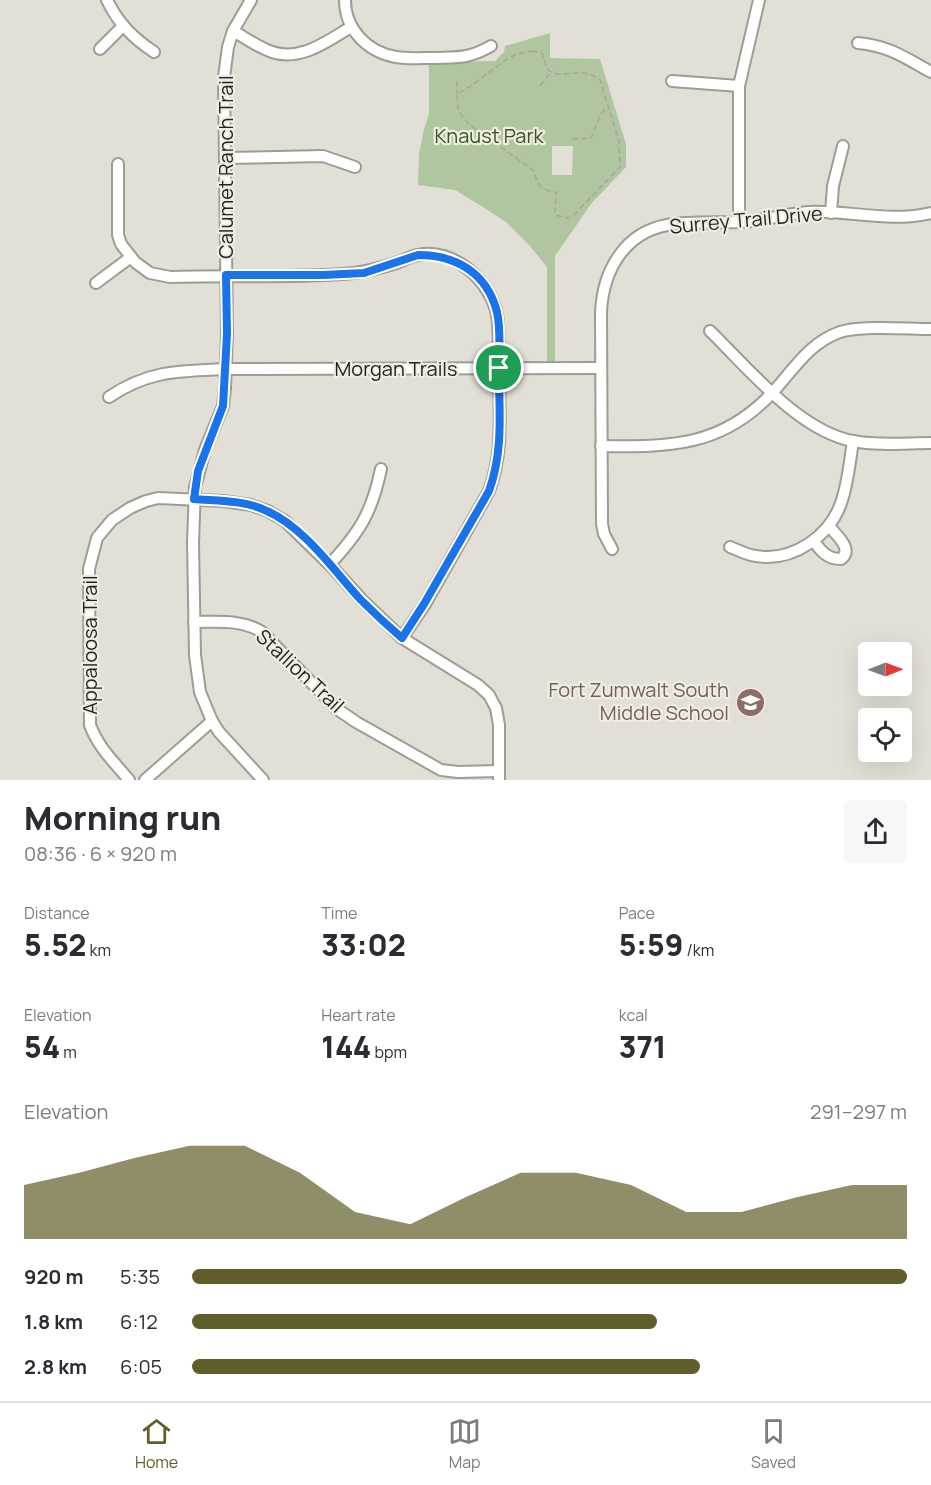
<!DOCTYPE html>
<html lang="en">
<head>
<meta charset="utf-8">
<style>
	:root { --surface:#fff; --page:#f7f7f7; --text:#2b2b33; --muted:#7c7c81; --line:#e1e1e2; --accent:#625e2b }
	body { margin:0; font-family:Manrope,sans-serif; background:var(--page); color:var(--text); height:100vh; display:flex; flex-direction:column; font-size:22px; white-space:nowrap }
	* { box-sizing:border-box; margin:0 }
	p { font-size:20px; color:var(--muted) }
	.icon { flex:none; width:33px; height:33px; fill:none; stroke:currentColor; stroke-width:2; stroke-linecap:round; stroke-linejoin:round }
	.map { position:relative; height:780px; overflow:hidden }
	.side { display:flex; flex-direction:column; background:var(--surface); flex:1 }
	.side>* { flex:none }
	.needle { width:39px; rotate:89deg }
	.controls { position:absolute; left:858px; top:642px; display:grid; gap:12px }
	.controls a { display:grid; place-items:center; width:54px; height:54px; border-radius:6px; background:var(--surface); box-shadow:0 6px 24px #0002; font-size:30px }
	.pin { position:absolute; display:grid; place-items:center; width:51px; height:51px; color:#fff; margin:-26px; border:3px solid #fff; border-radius:50%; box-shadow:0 2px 6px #0007 }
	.round { display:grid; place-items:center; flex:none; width:63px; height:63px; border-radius:6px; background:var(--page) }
	.headline { display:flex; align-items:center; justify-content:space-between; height:102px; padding:0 24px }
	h1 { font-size:33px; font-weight:800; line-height:45px }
	.stats { display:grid; grid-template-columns:repeat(3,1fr); gap:9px; height:102px; padding:6px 24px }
	.stats div { display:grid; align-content:center }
	.stats b { font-size:30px; font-weight:800 }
	.stats small { font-size:16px; font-weight:400 }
	.stats p { font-size:16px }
	.chart { height:168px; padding:12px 24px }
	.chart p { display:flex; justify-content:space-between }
	.chart svg { width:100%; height:108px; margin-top:6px; fill:var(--accent); opacity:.7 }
	ul { padding:0 24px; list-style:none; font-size:20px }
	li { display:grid; grid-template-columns:96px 72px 1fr; align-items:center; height:45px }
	li i { height:15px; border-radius:8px; background:var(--accent) }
	.tab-bar { display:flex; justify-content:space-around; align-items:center; height:84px; border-top:2px solid var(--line); background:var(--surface); font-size:16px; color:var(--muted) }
	.tab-bar a { display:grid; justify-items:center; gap:3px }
	.tab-bar .on { color:var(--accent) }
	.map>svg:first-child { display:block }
</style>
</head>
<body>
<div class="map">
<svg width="931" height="780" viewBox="0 0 931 780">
	<rect width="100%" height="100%" fill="#e2e0d6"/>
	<!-- green -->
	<path fill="#afc6a1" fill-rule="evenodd" d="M 550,33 L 550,58 L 600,59 L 626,144 L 626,167 L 591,204 L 555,256 L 555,368 L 547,368 L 547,267 L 529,245 L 506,222 L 478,204 L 455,190 L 418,185 L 419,154 L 424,129 L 429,114 L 429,62 L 495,61 L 504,52 L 505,46 ZM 552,146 L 573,146 L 572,175 L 552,175 Z"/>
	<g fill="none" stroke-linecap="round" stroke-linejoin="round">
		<defs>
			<g id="minor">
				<path d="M 107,0 C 118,23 133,38 154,52"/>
				<path d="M 251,0 L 233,31 L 228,47 L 224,77 L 227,334 L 225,388 L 223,406 L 205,450 L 195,487 L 193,543 L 195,655 L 200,692 L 212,721 L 219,732 L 263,780"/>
				<path d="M 345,0 C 345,29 367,52 396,57 C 408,59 421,58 433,58 C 458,57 468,59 491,46"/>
				<path d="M 233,31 C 244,37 255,45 267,50 C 298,64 326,42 351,27"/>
				<path d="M 858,43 C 889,46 904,57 931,72"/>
				<path d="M 100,49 L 123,26"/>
				<path d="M 672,81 L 739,86"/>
				<path d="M 226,158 L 323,156 L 355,167"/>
				<path d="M 118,164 L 118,235 L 121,244 L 135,262 L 150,273 L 170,277 C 228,275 286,278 343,274 C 362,273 378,269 396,263 C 403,261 410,256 418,255 C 453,247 491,281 497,315 C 500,333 498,351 499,370 C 499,411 504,451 489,491 L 425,604 L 402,638"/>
				<path d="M 831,213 L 833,186 L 843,146"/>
				<path d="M 739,222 L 739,86 L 759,0"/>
				<path d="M 96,283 L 131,257"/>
				<path d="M 710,331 C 748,368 799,431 853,441 C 878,446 906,443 931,443"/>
				<path d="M 109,397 C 149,370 180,371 226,369 L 601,368"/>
				<path d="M 601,446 C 670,447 722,447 773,392 C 794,369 809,343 840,332 C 863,325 906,329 931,329"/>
				<path d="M 814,541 C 821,552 828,559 841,559 C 854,549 836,535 829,526"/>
				<path d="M 730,547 C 738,550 747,555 756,556 C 793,562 831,536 842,500 C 848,482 850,460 853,441"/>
				<path d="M 612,549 L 604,534 L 602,524 L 601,312 C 603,271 624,233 667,225 C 691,221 716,223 740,222 C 763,221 785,214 808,212 C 851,210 888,223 931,213"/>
				<path d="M 330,564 C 360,532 372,512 381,469"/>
				<path d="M 194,622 C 217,622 241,619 262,632 L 337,709 L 356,722 L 441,770 L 458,772 L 499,771"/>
				<path d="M 129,780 C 114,762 98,747 90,725 L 89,569 L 97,538 L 112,520 L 130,508 L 146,501 L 158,498 L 223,501 L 251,505 L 268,511 L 285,521 L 333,568 L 362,600 L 402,638 L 478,685 L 489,695 L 496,708 L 499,725 L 499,780"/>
				<path d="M 145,780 L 212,721"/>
			</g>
		</defs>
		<!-- minor casing -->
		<use href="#minor" stroke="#9e9c93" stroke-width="14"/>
		<!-- path -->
		<g stroke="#a8a69e" stroke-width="1.5" stroke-dasharray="6 3" stroke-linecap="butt">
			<path d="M 532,51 L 542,53 L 547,69 C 561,82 580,64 600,80 L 619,141 L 620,167 L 573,216 L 568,218 L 555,215 L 556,192 C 541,191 537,184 534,171 L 469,124 L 458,111 L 457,94 C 477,84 493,67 513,56 C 518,53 525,52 532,51 Z"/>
			<path d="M 457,81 L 457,94"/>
			<path d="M 540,86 L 550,73"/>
			<path d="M 572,139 L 591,138 L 601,114 L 607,107"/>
		</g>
		<!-- minor -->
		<use href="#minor" stroke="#fff" stroke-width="10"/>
	</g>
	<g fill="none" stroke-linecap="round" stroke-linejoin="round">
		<defs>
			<path id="route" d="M 418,255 C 456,255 487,273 497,312 C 502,334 498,359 499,382 C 500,420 502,455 489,491 L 424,604 L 402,638 C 388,626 374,613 361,600 C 334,571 304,527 267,511 C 245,500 218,501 194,499 L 198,471 L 223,406 L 227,334 L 226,275 L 323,275 L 364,273 Z"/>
		</defs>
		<!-- route casing -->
		<use href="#route" stroke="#fff" stroke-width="12"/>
		<!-- route -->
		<use href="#route" stroke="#1a73e8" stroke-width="8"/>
	</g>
	<!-- icons -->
	<defs>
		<symbol id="school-disc" viewBox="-11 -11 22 22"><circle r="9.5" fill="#8d6e63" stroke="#efede3"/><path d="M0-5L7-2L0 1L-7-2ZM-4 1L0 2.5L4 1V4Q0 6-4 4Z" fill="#fff"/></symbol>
	</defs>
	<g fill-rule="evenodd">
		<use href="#school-disc" x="734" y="686" width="33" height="33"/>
	</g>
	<g text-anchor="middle" stroke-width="4.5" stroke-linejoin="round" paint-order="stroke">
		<!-- park labels -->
		<g font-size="20" fill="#36561a" stroke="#efede3">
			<text x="489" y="143">Knaust Park</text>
		</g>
		<!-- street labels -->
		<g font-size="20" fill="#24231f" stroke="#efede3">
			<text transform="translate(226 167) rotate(-90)" y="7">Calumet Ranch Trail</text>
			<text transform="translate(746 220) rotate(-5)" y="7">Surrey Trail Drive</text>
			<text x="396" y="376">Morgan Trails</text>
			<text transform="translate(90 645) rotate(-90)" y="7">Appaloosa Trail</text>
			<text transform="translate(300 671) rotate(43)" y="7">Stallion Trail</text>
		</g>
		<!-- education labels -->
		<g font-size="20" fill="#785e54" stroke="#efede3" text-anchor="end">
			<text x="729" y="697">Fort Zumwalt South<tspan x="729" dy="23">Middle School</tspan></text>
		</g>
	</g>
</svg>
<div class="controls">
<a><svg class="needle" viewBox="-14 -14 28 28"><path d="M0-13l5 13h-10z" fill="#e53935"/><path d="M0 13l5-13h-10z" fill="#7c7c81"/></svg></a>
<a><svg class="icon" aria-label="locate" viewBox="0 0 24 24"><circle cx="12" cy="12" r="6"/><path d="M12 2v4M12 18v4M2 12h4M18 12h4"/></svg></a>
</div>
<div class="pin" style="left:499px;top:368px;background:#1e9e55"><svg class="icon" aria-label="arrive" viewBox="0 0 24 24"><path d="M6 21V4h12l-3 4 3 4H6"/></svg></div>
</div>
<section class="side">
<div class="headline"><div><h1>Morning run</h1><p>08:36 · 6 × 920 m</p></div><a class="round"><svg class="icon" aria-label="share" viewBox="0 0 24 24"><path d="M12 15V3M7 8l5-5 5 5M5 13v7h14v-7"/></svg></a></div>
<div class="stats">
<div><p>Distance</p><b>5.52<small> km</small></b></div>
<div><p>Time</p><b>33:02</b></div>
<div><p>Pace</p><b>5:59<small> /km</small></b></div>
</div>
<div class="stats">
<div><p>Elevation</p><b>54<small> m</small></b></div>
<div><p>Heart rate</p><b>144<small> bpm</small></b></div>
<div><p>kcal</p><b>371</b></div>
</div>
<div class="chart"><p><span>Elevation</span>291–297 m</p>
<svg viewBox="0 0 160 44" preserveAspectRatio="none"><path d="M0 44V22L10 17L20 11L30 6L40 6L50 17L60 33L70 38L80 27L90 17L100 17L110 22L120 33L130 33L140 27L150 22L160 22V44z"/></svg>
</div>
<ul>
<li><b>920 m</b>5:35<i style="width:100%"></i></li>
<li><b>1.8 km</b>6:12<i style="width:65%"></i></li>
<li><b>2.8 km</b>6:05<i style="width:71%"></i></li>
</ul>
</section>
<nav class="tab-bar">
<a class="on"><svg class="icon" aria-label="home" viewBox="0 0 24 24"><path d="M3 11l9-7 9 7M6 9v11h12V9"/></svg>Home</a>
<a><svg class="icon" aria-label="map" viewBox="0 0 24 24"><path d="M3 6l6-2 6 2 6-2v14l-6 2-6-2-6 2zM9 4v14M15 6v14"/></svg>Map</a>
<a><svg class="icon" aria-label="saved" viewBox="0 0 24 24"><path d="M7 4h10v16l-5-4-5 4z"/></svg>Saved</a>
</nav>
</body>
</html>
